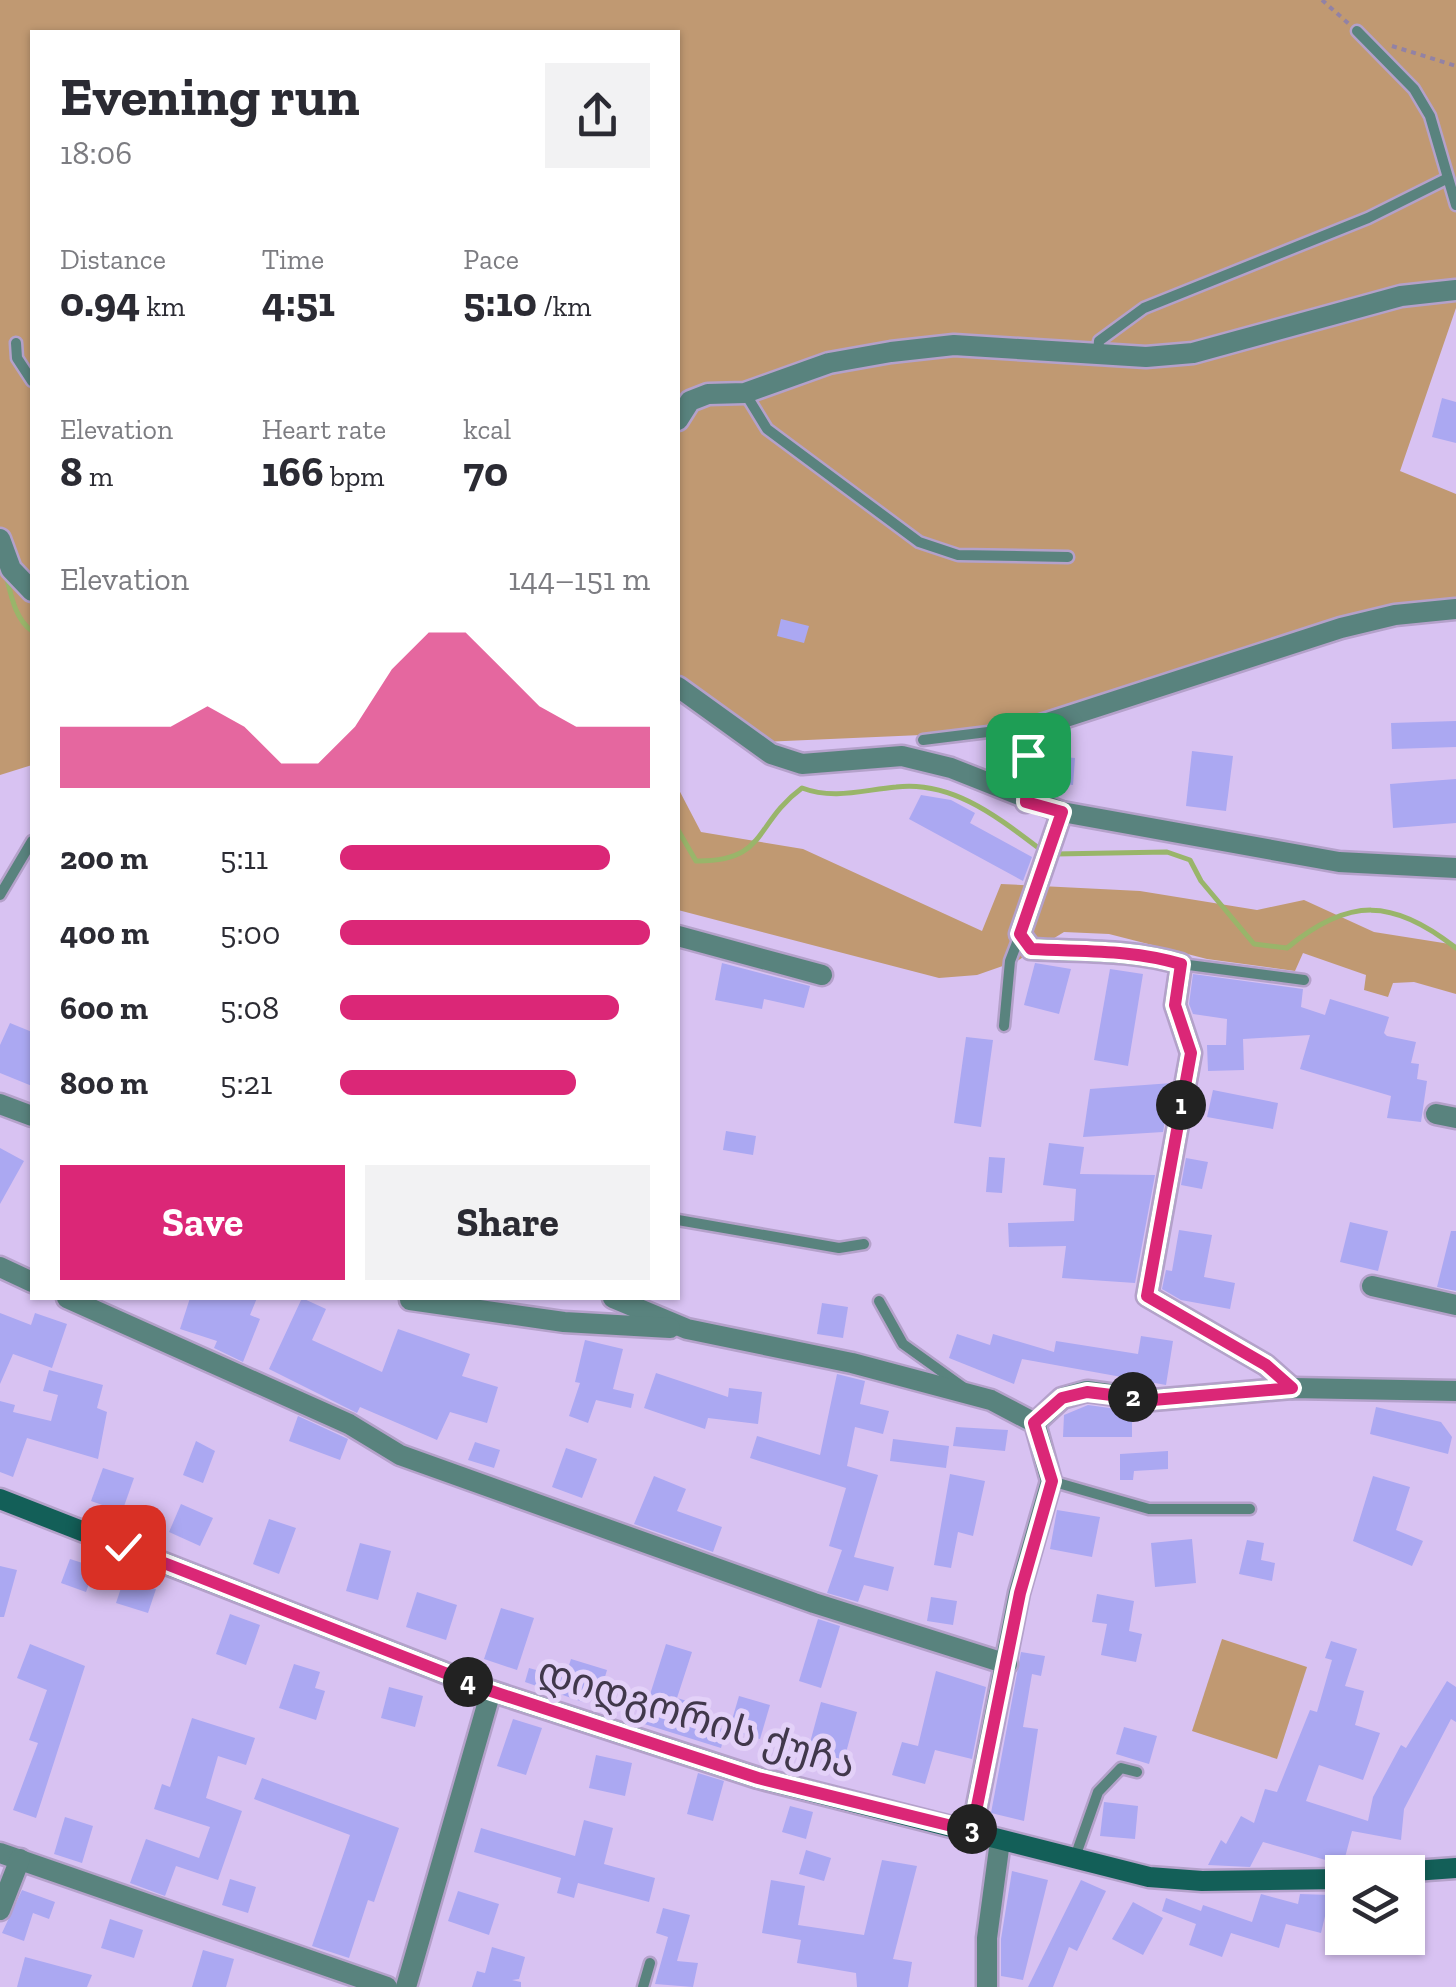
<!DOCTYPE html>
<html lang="en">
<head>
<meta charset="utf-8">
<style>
	:root { --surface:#fff; --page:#f2f2f3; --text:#2b2b33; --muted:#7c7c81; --accent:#db2777 }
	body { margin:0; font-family:"Zilla Slab","Noto Sans Georgian",serif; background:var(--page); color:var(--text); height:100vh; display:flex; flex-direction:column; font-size:38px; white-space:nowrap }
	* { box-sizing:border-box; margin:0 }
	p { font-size:32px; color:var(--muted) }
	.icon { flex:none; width:55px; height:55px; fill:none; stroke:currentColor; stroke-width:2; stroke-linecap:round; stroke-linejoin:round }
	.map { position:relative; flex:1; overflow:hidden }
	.panel { position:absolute; left:30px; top:30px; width:650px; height:1270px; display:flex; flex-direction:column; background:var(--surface); border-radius:0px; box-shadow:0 2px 8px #0004 }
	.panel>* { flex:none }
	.fabs { position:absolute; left:1325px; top:1855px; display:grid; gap:20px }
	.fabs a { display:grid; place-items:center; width:100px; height:100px; border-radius:0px; background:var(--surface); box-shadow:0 2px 8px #0004; font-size:50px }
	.pin { position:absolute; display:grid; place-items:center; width:85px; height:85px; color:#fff; margin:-42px; border-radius:20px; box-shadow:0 5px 15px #0006 }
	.km { position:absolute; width:50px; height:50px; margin:-25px; border-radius:50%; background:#222; color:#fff; font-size:28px; line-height:50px; text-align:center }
	.round { display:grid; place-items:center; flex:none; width:105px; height:105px; border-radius:0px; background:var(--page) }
	.headline { display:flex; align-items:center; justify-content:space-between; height:170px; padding:0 30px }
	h1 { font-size:55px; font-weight:800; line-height:75px }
	.metrics { display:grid; grid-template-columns:repeat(3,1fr); gap:15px; height:170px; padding:10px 30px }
	.metrics div { display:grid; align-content:center }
	.metrics b { font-size:42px; font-weight:800 }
	.metrics small { font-size:28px; font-weight:400 }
	.metrics p { font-size:28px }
	.chart { height:280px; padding:20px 30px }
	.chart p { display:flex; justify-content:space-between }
	.chart svg { width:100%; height:180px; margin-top:10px; fill:var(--accent); opacity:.7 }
	.cta { display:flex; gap:20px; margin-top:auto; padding:20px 30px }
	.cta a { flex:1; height:115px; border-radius:0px; background:var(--accent); color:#fff; font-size:40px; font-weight:800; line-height:115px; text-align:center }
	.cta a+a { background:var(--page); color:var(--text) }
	ul { padding:0 30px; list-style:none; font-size:32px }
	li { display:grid; grid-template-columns:160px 120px 1fr; align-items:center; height:75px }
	li i { height:25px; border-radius:12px; background:var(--accent) }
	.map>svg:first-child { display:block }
</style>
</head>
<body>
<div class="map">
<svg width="1456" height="1987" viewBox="0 0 1456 1987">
	<rect width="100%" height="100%" fill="#d8c2f2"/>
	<!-- green -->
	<g fill="#c09972">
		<path d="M 0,0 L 1456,0 L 1456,308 L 1400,471 L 1456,494 L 1456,604 L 1200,667 L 1028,720 L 944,734 L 736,743 L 678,698 L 678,32 L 32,32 L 32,765 L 0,775 Z"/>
		<path d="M 678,788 L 701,832 L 803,849 L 982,931 L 1001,884 L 1140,891 L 1257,910 L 1304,900 L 1374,932 L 1456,945 L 1456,994 L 1414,982 L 1393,983 L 1388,997 L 1364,990 L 1366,975 L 1303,953 L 1295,971 L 1207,959 L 1109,934 L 1064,932 L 1017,961 L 977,975 L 939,978 L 678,910 Z"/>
		<path d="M 1222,1639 L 1307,1667 L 1277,1759 L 1192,1731 Z"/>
	</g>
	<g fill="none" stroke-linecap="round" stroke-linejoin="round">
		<!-- stream -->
		<g stroke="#99b56a" stroke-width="5">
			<path d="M 6,575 C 11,595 15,619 32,631"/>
			<path d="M 678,830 L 696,861 C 768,862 753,824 802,788 C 834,800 863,790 896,787 C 954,780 1001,820 1044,852"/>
			<path d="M 1055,854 L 1167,852 L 1190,860 L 1201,881 L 1254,944 L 1287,948 C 1349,897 1393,898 1456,948"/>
		</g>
	</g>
	<!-- building -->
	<g fill="#aba8f2">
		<path d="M 1442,398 L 1456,402 L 1456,443 L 1432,437 Z"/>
		<path d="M 781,619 L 809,626 L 804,643 L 777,636 Z"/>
		<path d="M 1456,721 L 1456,747 L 1392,749 L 1391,723 Z"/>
		<path d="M 1192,751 L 1233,756 L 1226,811 L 1186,806 Z"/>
		<path d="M 1042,755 L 1075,758 L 1073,785 L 1041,782 Z"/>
		<path d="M 1456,779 L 1456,823 L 1393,828 L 1390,784 Z"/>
		<path d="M 921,795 L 951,800 L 975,813 L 970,823 L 1032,857 L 1023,881 L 909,819 Z"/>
		<path d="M 722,963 L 810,986 L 804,1008 L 764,999 L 762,1009 L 715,1000 Z"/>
		<path d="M 1035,963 L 1071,969 L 1059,1014 L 1024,1005 Z"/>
		<path d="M 1110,969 L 1143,974 L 1128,1066 L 1094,1060 Z"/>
		<path d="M 1193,974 L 1303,989 L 1301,1007 L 1325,1015 L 1330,999 L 1389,1017 L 1384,1033 L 1387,1036 L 1416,1042 L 1411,1063 L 1419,1064 L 1417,1079 L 1427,1081 L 1421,1122 L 1387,1118 L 1391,1096 L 1300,1069 L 1310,1035 L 1243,1039 L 1244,1070 L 1208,1071 L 1207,1045 L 1226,1045 L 1227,1019 L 1193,1014 L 1189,1004 Z"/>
		<path d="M 10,1023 L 32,1032 L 32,1086 L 0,1073 L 0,1045 Z"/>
		<path d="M 966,1037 L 993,1040 L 981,1127 L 954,1123 Z"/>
		<path d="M 1172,1083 L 1163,1132 L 1083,1137 L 1090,1089 Z"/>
		<path d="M 1213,1090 L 1278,1103 L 1273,1129 L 1207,1117 Z"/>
		<path d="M 726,1131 L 756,1136 L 753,1155 L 723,1150 Z"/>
		<path d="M 1049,1143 L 1084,1147 L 1080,1174 L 1155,1175 L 1135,1283 L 1062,1278 L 1066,1246 L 1009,1247 L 1008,1223 L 1074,1221 L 1076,1189 L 1043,1185 Z"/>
		<path d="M 0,1148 L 24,1161 L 0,1204 Z"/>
		<path d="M 989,1157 L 1005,1158 L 1002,1193 L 986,1192 Z"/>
		<path d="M 1186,1158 L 1208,1162 L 1202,1189 L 1181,1185 Z"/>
		<path d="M 1350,1222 L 1388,1231 L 1378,1271 L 1340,1262 Z"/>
		<path d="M 1179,1230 L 1212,1235 L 1204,1277 L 1235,1283 L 1230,1309 L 1181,1300 L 1162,1289 L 1166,1270 L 1172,1271 Z"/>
		<path d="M 1451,1231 L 1456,1231 L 1456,1291 L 1437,1287 Z"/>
		<path d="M 190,1298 L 257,1298 L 250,1315 L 260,1319 L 243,1362 L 214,1348 L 217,1341 L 180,1329 Z"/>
		<path d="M 302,1298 L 326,1309 L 312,1340 L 382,1372 L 398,1329 L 470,1354 L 462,1376 L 498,1387 L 487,1423 L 450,1412 L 437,1440 L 360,1407 L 357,1413 L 269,1369 Z"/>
		<path d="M 822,1303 L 848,1307 L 843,1338 L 817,1334 Z"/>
		<path d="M 0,1313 L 31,1325 L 35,1313 L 67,1324 L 52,1368 L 13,1354 L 0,1384 Z"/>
		<path d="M 957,1334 L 990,1345 L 993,1334 L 1054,1352 L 1056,1341 L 1138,1354 L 1141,1336 L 1173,1341 L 1166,1385 L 1022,1359 L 1014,1384 L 949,1358 Z"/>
		<path d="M 585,1340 L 623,1349 L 613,1389 L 634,1394 L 631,1408 L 596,1400 L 588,1423 L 569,1416 L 580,1383 L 575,1382 Z"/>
		<path d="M 49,1370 L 103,1385 L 97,1408 L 107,1412 L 98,1459 L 27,1438 L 13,1477 L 0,1472 L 0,1401 L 15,1405 L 13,1412 L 51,1421 L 58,1395 L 43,1391 Z"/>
		<path d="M 656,1373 L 728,1397 L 729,1388 L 762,1392 L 758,1424 L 708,1418 L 705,1429 L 644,1408 Z"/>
		<path d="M 837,1374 L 865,1381 L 860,1404 L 889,1411 L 883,1434 L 855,1427 L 847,1466 L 878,1475 L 854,1557 L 894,1567 L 888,1591 L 864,1585 L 858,1602 L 827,1593 L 842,1550 L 829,1546 L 846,1488 L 750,1458 L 757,1436 L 820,1455 Z"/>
		<path d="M 1088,1405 L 1132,1411 L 1132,1437 L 1063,1437 L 1064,1415 Z"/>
		<path d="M 1376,1407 L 1441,1422 L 1452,1437 L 1448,1454 L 1370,1434 Z"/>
		<path d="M 298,1416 L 348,1439 L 340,1460 L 289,1441 Z"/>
		<path d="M 956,1427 L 1008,1430 L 1005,1451 L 953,1446 Z"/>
		<path d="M 893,1439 L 949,1446 L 946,1468 L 890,1461 Z"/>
		<path d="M 196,1441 L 215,1451 L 203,1483 L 183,1475 Z"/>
		<path d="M 475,1442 L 500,1450 L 494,1468 L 468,1460 Z"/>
		<path d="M 566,1448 L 597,1459 L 582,1498 L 552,1487 Z"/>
		<path d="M 1168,1451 L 1168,1469 L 1134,1471 L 1133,1480 L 1120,1480 L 1120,1454 Z"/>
		<path d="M 103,1468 L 134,1478 L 122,1512 L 91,1501 Z"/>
		<path d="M 950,1474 L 985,1481 L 973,1536 L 958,1532 L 951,1568 L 934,1565 Z"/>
		<path d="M 654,1476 L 686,1489 L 677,1511 L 722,1527 L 713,1552 L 634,1524 Z"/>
		<path d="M 1373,1476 L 1410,1487 L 1396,1530 L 1423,1541 L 1412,1566 L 1353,1541 Z"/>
		<path d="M 181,1504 L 213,1518 L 200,1546 L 169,1532 Z"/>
		<path d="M 1057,1510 L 1100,1517 L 1092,1557 L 1050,1549 Z"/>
		<path d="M 269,1519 L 296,1528 L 279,1574 L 253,1564 Z"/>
		<path d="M 1192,1539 L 1196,1583 L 1155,1587 L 1151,1543 Z"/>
		<path d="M 1247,1540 L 1264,1543 L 1261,1560 L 1275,1563 L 1272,1581 L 1239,1574 Z"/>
		<path d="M 360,1543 L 391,1551 L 378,1600 L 346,1591 Z"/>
		<path d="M 70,1559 L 95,1567 L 86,1592 L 61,1583 Z"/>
		<path d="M 0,1566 L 17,1570 L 4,1617 L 0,1617 Z"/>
		<path d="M 124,1579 L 156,1589 L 148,1613 L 116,1603 Z"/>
		<path d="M 417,1592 L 457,1605 L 446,1640 L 406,1627 Z"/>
		<path d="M 1097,1594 L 1134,1601 L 1129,1631 L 1142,1634 L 1136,1662 L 1101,1655 L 1107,1624 L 1092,1622 Z"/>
		<path d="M 931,1597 L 957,1601 L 953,1625 L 927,1621 Z"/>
		<path d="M 501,1608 L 534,1618 L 517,1670 L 484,1659 Z"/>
		<path d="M 230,1614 L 260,1625 L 246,1665 L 216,1654 Z"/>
		<path d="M 818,1619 L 840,1626 L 821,1688 L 799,1681 Z"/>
		<path d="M 1331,1641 L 1357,1649 L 1345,1686 L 1364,1691 L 1355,1725 L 1380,1733 L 1363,1780 L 1319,1765 L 1306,1801 L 1368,1821 L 1373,1797 L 1401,1745 L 1406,1748 L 1447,1681 L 1456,1687 L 1456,1722 L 1451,1719 L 1404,1809 L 1401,1840 L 1352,1831 L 1343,1865 L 1263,1842 L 1250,1867 L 1208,1865 L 1221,1840 L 1226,1844 L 1241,1816 L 1254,1823 L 1265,1789 L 1277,1792 L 1310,1710 L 1317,1712 L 1332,1660 L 1325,1658 Z"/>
		<path d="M 30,1644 L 85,1666 L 36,1818 L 13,1810 L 38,1743 L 29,1740 L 47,1690 L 17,1678 Z"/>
		<path d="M 666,1644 L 692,1652 L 677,1698 L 687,1701 L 683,1716 L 726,1730 L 721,1748 L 641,1723 Z"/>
		<path d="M 1021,1652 L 1045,1656 L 1041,1676 L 1032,1674 L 1023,1727 L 1038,1729 L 1024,1821 L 991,1813 Z"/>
		<path d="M 571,1659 L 607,1670 L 601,1690 L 588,1686 L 583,1702 L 525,1682 L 529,1668 L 565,1678 Z"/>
		<path d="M 294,1664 L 320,1672 L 315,1688 L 325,1691 L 316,1720 L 279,1708 Z"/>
		<path d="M 936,1671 L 986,1687 L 972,1759 L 935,1750 L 925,1784 L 892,1775 L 902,1742 L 918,1746 Z"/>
		<path d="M 389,1687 L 423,1696 L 415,1727 L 381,1718 Z"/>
		<path d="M 739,1696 L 770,1705 L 760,1739 L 729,1730 Z"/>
		<path d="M 821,1702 L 857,1712 L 844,1760 L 808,1750 Z"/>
		<path d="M 192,1718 L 255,1738 L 246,1765 L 218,1756 L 206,1798 L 242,1811 L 218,1880 L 176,1866 L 165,1896 L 130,1883 L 146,1839 L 199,1858 L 210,1827 L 154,1809 L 162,1784 L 170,1787 Z"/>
		<path d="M 513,1719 L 542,1728 L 526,1775 L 497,1766 Z"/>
		<path d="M 1124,1727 L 1157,1736 L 1149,1764 L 1116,1754 Z"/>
		<path d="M 596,1755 L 632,1763 L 625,1796 L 589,1788 Z"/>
		<path d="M 698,1773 L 724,1781 L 713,1821 L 687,1814 Z"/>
		<path d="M 262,1778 L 399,1828 L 374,1902 L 368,1900 L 349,1958 L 312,1946 L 350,1835 L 254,1799 Z"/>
		<path d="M 1104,1802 L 1138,1806 L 1135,1839 L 1100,1836 Z"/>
		<path d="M 790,1806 L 813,1812 L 806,1839 L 782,1832 Z"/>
		<path d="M 65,1817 L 93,1826 L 82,1863 L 54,1854 Z"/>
		<path d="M 584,1820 L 613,1828 L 604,1864 L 655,1878 L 649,1902 L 578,1883 L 574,1898 L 557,1893 L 561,1878 L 474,1852 L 481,1828 L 575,1856 Z"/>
		<path d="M 806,1850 L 831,1858 L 824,1881 L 799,1874 Z"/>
		<path d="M 882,1860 L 917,1866 L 893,1959 L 912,1962 L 908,1987 L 857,1987 L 856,1973 L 797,1963 L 801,1940 L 762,1933 L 771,1880 L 805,1886 L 798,1925 L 864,1935 Z"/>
		<path d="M 1012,1871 L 1048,1880 L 1023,1980 L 1001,1976 L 1001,1939 Z"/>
		<path d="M 230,1879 L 256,1887 L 248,1913 L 222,1905 Z"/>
		<path d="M 1081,1880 L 1106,1891 L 1077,1951 L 1069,1947 L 1053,1987 L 1028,1987 Z"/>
		<path d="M 22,1890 L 55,1902 L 49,1919 L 33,1913 L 24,1941 L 2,1933 Z"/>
		<path d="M 458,1891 L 499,1904 L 489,1935 L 448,1921 Z"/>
		<path d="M 1261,1894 L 1298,1904 L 1300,1894 L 1330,1895 L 1321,1933 L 1286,1924 L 1279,1948 L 1231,1933 L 1222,1957 L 1189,1945 L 1196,1924 L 1162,1911 L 1166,1898 L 1201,1911 L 1203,1905 L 1252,1922 Z"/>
		<path d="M 1133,1902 L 1163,1918 L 1143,1955 L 1112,1939 Z"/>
		<path d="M 663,1908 L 690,1915 L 677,1961 L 698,1963 L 693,1987 L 655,1984 L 668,1937 L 656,1933 Z"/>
		<path d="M 110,1919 L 143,1930 L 134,1958 L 101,1948 Z"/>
		<path d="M 492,1947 L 525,1957 L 519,1979 L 512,1980 L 521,1982 L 521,1987 L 472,1987 L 477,1971 L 485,1973 Z"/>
		<path d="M 203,1950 L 234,1959 L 226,1987 L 192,1987 Z"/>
		<path d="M 25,1957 L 92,1975 L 87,1987 L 17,1987 Z"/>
	</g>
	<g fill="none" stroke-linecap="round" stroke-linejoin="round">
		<defs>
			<g id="lane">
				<path d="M 1357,31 L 1414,89 L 1430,116 L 1456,205"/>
				<path d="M 16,343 L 17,358 L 32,381"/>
				<path d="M 1098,353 L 1099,341 L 1144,308 L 1368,218 L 1446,179"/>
				<path d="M 745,393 L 767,429 L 919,542 L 958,555 L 1068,557"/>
				<path d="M 923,740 L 1037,726"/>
				<path d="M 0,895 L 32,841"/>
				<path d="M 1181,964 L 1304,980"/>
				<path d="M 1004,1026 L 1010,961 L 1020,935"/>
				<path d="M 678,1220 L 839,1248 L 864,1244"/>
				<path d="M 879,1301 L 903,1344 L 963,1387"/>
				<path d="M 1051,1481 L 1149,1509 L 1250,1509"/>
				<path d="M 1074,1860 L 1098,1792 L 1121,1768 L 1137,1772"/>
				<path d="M 643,1987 L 650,1963"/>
			</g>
			<g id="street">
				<path d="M 678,420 L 690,401 L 708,394 L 745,393 L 829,363 L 891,352 L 954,345 L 1146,357 L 1193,353 L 1401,296 L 1456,290"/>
				<path d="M 0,539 L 11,569 L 32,591"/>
				<path d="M 678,687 L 771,754 L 802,764 L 902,756 L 951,768 L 1062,812 L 1339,862 L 1456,868"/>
				<path d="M 1026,802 L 1028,755 L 1038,726 L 1341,628 L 1395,615 L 1456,609"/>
				<path d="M 1062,812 L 1020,934 L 1031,949 C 1083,952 1130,949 1181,964 L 1175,1005 L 1191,1053 L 1147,1296 L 1266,1365 L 1292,1388"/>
				<path d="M 678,936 L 822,975"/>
				<path d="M 0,1104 L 32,1116"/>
				<path d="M 1436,1114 L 1456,1118"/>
				<path d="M 0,1267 L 32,1282"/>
				<path d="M 1372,1286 L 1456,1305"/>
				<path d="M 67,1298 L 349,1424 L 400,1455 L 814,1603 L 1007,1664"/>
				<path d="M 613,1298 L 687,1329 L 852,1363 L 991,1400 L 1035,1423 L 1051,1481 L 1019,1593 L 972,1831"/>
				<path d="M 410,1300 L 564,1322 L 670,1328"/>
				<path d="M 1035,1423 L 1062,1398 L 1087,1391 L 1153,1400 L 1292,1388 L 1456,1391"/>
				<path d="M 0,1853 L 387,1987"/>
				<path d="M 0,1910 L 20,1859"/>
				<path d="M 406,1987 L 491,1691"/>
				<path d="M 987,1987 L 987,1938 L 1000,1841"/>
			</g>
			<g id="secondary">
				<path d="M 0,1499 L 491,1691 L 758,1778 L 1149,1877 L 1202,1881 L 1342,1879"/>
				<path d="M 1400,1872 L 1456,1868"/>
			</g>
		</defs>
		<!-- lane casing -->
		<use href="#lane" stroke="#b4a1ca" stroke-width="15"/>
		<!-- street casing -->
		<use href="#street" stroke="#b4a1ca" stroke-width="25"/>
		<!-- secondary casing -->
		<use href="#secondary" stroke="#b4a1ca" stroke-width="25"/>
		<!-- path -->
		<g stroke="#9282a5" stroke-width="4" stroke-dasharray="5 5" stroke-linecap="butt">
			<path d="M 1322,0 L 1349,24"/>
			<path d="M 1392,46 L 1456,66"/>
		</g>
		<!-- lane -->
		<use href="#lane" stroke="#59837e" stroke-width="10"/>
		<!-- street -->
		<use href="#street" stroke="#59837e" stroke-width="20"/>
		<!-- secondary -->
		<use href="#secondary" stroke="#135f58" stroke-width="20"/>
	</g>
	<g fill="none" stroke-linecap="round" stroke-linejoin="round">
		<defs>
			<path id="route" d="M 123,1547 L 491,1691 L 758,1778 L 972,1831 L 1020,1593 L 1052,1481 L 1034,1423 L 1062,1398 L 1087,1392 L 1153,1400 L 1292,1388 L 1266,1365 L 1147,1296 L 1191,1053 L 1175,1005 L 1181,964 C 1130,949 1083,952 1031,949 L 1020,934 L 1062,812 L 1026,802 L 1028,755"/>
		</defs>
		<!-- route casing -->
		<use href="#route" stroke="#fff" stroke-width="20"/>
		<!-- route -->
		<use href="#route" stroke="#db2777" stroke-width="12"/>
	</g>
	<g text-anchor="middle" stroke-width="10" stroke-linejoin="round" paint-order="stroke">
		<!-- street labels -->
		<g font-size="40" fill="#41384b" stroke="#e3d1f8">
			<text transform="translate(697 1717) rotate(17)" y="14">დიდგორის ქუჩა</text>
		</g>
	</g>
</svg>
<div class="fabs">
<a><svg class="icon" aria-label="layers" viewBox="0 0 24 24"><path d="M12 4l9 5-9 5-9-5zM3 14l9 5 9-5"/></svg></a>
</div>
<div class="pin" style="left:1028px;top:755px;background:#1e9e55"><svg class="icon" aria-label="arrive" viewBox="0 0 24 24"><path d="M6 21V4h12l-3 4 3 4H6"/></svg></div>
<div class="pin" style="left:123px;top:1547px;background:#d93025"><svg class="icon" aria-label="check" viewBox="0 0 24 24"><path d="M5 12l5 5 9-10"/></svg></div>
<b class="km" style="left:1181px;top:1105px">1</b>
<b class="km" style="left:1133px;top:1397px">2</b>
<b class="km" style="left:972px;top:1829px">3</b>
<b class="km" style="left:468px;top:1682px">4</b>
<section class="panel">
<div class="headline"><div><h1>Evening run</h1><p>18:06</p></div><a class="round"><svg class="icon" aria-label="share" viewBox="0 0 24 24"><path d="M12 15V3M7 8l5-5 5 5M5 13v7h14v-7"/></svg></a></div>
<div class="metrics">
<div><p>Distance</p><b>0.94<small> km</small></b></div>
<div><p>Time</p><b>4:51</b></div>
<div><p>Pace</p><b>5:10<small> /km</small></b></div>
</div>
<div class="metrics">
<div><p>Elevation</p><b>8<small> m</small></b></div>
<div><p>Heart rate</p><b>166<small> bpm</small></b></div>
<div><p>kcal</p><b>70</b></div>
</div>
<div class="chart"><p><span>Elevation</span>144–151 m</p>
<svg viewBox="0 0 160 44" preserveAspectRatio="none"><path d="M0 44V29L10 29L20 29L30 29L40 24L50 29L60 38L70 38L80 29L90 15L100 6L110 6L120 15L130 24L140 29L150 29L160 29V44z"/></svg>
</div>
<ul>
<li><b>200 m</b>5:11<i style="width:87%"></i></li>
<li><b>400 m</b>5:00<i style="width:100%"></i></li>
<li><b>600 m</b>5:08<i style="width:90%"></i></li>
<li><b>800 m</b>5:21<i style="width:76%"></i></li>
</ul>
<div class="cta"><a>Save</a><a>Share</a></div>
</section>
</div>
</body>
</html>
